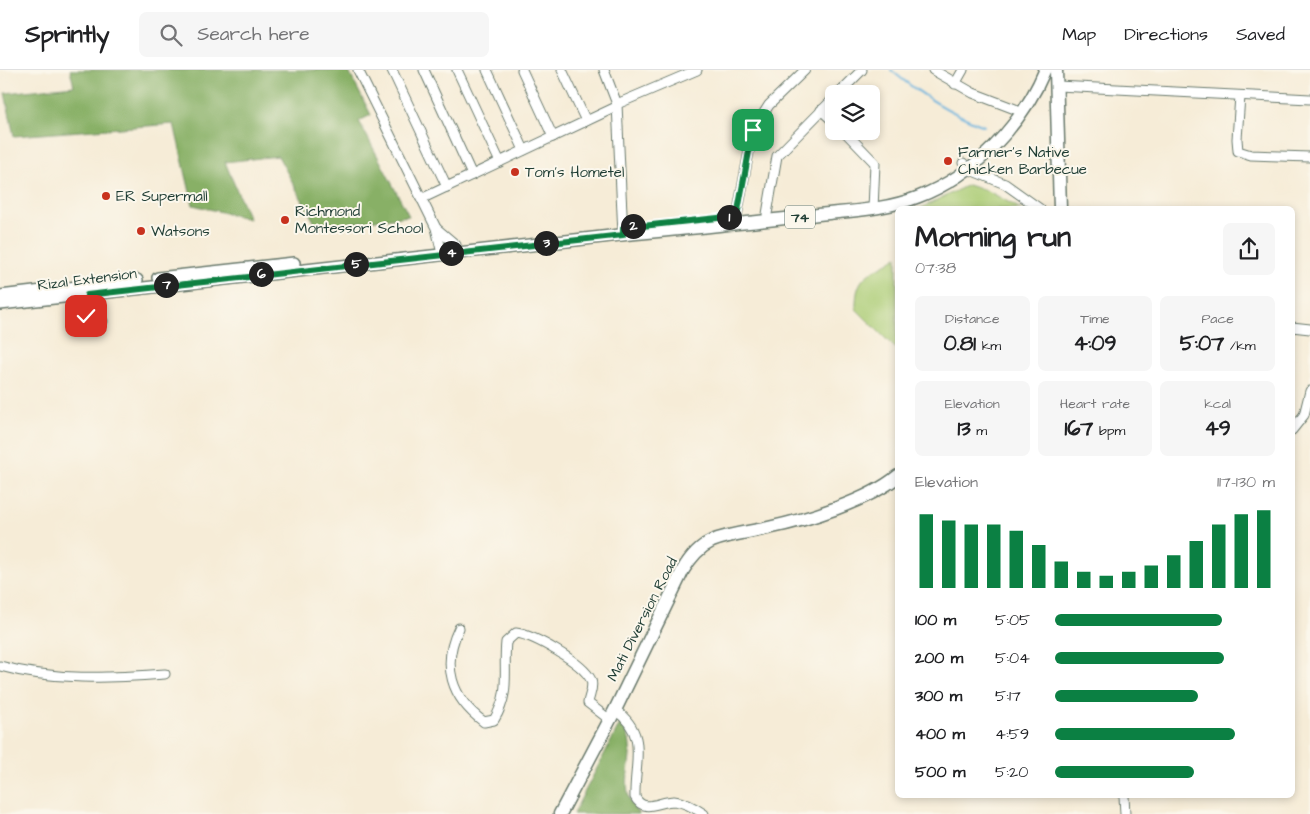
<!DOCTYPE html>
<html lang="en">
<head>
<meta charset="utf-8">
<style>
	:root { --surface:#fff; --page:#f6f6f6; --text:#202124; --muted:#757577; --line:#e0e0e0; --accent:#0b8043 }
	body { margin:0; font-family:"Architects Daughter",sans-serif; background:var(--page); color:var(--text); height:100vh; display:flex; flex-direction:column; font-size:19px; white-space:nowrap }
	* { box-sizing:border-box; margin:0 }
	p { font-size:16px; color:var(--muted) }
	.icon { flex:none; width:28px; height:28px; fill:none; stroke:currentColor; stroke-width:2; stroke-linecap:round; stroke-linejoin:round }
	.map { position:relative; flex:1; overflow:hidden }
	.drawer { position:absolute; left:895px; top:136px; width:400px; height:592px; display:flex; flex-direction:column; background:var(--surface); border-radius:8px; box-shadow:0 2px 8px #0003 }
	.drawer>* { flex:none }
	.fabs { position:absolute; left:825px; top:15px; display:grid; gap:10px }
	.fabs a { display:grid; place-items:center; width:55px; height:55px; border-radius:8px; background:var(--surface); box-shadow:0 2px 8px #0003; font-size:25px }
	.pin { position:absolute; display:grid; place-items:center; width:42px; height:42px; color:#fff; margin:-21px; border-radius:10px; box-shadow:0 2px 8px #0006 }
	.km { position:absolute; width:25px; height:25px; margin:-12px; border-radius:50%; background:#222; color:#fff; font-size:14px; line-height:25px; text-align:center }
	.round { display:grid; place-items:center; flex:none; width:52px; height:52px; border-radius:8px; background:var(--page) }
	.summary { display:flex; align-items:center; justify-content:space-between; height:85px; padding:0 20px }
	h1 { font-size:28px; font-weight:700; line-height:38px }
	.stats { display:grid; grid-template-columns:repeat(3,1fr); gap:8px; height:85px; padding:5px 20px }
	.stats div { display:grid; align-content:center; border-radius:8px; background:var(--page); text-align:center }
	.stats b { font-size:21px; font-weight:700 }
	.stats small { font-size:14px; font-weight:400 }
	.stats p { font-size:14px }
	.chart { height:140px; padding:10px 20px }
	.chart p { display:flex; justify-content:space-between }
	.chart svg { width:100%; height:90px; margin-top:5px; stroke:var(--accent); stroke-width:6 }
	ul { padding:0 20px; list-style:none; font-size:16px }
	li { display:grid; grid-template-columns:80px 60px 1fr; align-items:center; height:38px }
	li i { height:12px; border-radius:6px; background:var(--accent) }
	header { display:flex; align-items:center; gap:30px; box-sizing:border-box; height:70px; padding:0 25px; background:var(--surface); border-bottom:1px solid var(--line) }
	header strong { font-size:24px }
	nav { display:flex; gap:28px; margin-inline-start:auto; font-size:18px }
	.search { width:350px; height:45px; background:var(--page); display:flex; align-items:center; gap:12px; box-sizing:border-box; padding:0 18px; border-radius:8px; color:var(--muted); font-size:19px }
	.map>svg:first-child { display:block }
</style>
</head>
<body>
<header>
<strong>Sprintly</strong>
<div class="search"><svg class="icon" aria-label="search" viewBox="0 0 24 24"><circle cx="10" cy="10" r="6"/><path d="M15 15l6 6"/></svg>Search here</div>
<nav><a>Map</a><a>Directions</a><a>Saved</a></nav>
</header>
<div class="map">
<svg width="1310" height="744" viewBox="0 0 1310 744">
	<rect width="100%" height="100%" fill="#fbf7ec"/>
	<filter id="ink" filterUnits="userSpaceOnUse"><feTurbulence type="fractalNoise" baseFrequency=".02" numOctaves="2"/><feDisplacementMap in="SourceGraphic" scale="10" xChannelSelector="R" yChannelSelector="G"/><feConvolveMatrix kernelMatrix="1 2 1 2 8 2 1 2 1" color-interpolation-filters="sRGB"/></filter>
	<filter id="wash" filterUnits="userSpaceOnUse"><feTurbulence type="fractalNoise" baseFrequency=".0096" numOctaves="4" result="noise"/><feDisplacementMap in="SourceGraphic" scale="20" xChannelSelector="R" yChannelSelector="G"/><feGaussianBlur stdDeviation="1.12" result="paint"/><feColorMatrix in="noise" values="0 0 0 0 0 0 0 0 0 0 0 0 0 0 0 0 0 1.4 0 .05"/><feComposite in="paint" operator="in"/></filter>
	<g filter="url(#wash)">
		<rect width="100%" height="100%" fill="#f6ecd7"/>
		<!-- green -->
		<g fill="#abcc75" stroke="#658454">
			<path d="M 968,115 L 990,122 L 1021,139 L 919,139 Z"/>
			<path d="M 897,187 L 897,280 L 856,239 C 855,202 871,205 897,187 Z"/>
		</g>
		<!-- forest -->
		<g fill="#88b066" stroke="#54764d">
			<path d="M 70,0 L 348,0 L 371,45 L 359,51 L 409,146 L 317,157 L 278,86 L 225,92 L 249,149 L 193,135 L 174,54 L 14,66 L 5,23 L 74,16 Z"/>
			<path d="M 621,652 C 645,684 611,715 639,744 L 573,744 Z"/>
		</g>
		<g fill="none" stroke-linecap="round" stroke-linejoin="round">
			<!-- stream -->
			<path stroke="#65b2de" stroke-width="2" d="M 891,0 C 920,25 948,42 984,56"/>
		</g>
	</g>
	<g filter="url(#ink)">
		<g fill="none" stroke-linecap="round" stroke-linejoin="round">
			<defs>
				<g id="minor">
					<path d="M 358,0 L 436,158 L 442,184"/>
					<path d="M 392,0 L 447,117"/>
					<path d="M 424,0 L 472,105"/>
					<path d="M 457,0 L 500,92"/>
					<path d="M 487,0 L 524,80"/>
					<path d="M 522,0 L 553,67"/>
					<path d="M 562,0 L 586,51"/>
					<path d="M 604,0 L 617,34 L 623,165"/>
					<path d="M 933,0 L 973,23 L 1015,39"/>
					<path d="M 955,14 L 963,0"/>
					<path d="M 1058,16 L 1310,29"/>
					<path d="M 838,24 L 862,0"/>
					<path d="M 1240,26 L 1237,69 L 1238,81 L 1251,85 L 1310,87"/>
					<path d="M 617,34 L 697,0"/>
					<path d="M 821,40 L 834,52"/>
					<path d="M 844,61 L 875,93 L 873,139"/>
					<path d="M 963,93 L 968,99 L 1005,114 L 1040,139"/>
					<path d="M 421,129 L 616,37"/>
					<path d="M 767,144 L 777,86 L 834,28"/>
					<path d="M 737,146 L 753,60 L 769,35 L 805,0"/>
					<path d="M 437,159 L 456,175 L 457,183"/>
					<path d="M 87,225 L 86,252 L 103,251"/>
					<path d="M 1292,257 L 1310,259"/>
					<path d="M 1292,360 L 1304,345 L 1310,321"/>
					<path d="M 459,558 C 441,595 451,628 484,652 L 494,650 C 511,622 503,602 506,572 L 516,563 C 534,565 583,593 591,610 C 594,618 589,625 588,633 L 610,650"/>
					<path d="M 0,596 C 53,611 110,608 165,604"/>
					<path d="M 615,640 C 649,664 634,692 635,727 C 644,744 659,731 674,731 C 685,732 695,738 704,744"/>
					<path d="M 1124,726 L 1125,744"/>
				</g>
				<g id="major">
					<path d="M 158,208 L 294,193"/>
					<path d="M 0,226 L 137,210"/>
					<path d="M 0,234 C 207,212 413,187 620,165 C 685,159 750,153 814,145 C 849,141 885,140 918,127 C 975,105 1022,55 1045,0"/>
				</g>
				<g id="highway">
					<path d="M 1056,0 L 1060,139"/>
					<path d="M 560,744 L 615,640 L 683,500 C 690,488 699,477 712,471 C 729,464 750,462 768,458 C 806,450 868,431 898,406"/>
				</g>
			</defs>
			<!-- minor casing -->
			<use href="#minor" stroke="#6a7a6d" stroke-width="11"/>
			<!-- major casing -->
			<use href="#major" stroke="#6a7a6d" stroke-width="14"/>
			<!-- highway casing -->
			<use href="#highway" stroke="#6a7a6d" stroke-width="15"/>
			<!-- minor -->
			<use href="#minor" stroke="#fff" stroke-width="9"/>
			<!-- major -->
			<use href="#major" stroke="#fff" stroke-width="11"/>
			<!-- highway -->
			<use href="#highway" stroke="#fff" stroke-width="12"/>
		</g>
	</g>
	<g fill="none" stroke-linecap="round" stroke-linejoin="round" filter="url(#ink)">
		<defs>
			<path id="route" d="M 86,246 L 87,225 L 623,165 L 623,158 L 737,146 L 753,60"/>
		</defs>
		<!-- route casing -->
		<use href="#route" stroke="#fff" stroke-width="10"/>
		<!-- route -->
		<use href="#route" stroke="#0b8043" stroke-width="6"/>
	</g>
	<!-- markers -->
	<g fill="#c8321e" stroke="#fbf7ec" stroke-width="2">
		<circle cx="948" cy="91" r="5"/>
		<circle cx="515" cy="102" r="5"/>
		<circle cx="106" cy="126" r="5"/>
		<circle cx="285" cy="150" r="5"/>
		<circle cx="141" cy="161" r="5"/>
	</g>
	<g text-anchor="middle" stroke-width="4" stroke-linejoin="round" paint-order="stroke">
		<!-- shield labels -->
		<rect fill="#fbf7ec" stroke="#61756b" stroke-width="1" x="785" y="135.5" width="30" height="23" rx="4"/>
		<g font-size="14" font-weight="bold" fill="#1f3d34">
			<text x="800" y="152">74</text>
		</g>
		<!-- poi labels -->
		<g font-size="15" fill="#1f3d34" stroke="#fbf7ec" text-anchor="start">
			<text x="958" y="87">Farmer’s Native<tspan x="958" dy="17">Chicken Barbecue</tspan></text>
			<text x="525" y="107">Tom's Hometel</text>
			<text x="116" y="131">ER Supermall</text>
			<text x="295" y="146">Richmond<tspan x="295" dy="17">Montessori School</tspan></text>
			<text x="151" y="166">Watsons</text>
		</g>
		<!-- street labels -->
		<g font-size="15" fill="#1f3d34" stroke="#fbf7ec">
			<text transform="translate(87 209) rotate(-7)" y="5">Rizal Extension</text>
			<text transform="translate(642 549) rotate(-63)" y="5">Mati Diversion Road</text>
		</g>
	</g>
</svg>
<div class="fabs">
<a><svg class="icon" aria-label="layers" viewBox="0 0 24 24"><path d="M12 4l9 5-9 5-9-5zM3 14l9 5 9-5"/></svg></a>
</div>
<div class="pin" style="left:753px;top:60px;background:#1e9e55"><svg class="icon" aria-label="arrive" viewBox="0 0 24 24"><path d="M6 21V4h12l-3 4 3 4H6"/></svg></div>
<div class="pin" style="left:86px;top:246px;background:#d93025"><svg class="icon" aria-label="check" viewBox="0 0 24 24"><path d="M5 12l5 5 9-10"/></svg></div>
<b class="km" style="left:729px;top:147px">1</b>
<b class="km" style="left:633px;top:156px">2</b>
<b class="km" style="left:546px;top:173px">3</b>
<b class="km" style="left:451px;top:183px">4</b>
<b class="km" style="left:356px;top:194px">5</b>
<b class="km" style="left:261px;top:204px">6</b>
<b class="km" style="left:166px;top:215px">7</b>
<section class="drawer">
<div class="summary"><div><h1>Morning run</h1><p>07:38</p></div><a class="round"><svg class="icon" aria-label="share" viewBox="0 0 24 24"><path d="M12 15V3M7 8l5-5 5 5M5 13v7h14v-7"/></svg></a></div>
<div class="stats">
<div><p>Distance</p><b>0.81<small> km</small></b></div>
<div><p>Time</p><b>4:09</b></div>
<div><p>Pace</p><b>5:07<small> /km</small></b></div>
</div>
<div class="stats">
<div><p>Elevation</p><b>13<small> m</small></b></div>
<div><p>Heart rate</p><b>167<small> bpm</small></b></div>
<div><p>kcal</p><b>49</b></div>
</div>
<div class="chart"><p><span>Elevation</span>117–130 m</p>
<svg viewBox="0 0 160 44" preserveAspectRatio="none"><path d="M5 44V8M15 44V11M25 44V13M35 44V13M45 44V16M55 44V23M65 44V31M75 44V36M85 44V38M95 44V36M105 44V33M115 44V28M125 44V21M135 44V13M145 44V8M155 44V6"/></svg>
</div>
<ul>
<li><b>100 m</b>5:05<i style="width:76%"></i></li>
<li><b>200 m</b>5:04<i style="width:77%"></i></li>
<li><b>300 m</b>5:17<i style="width:65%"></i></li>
<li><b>400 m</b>4:59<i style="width:82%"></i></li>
<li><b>500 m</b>5:20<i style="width:63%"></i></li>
</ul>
</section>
</div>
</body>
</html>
